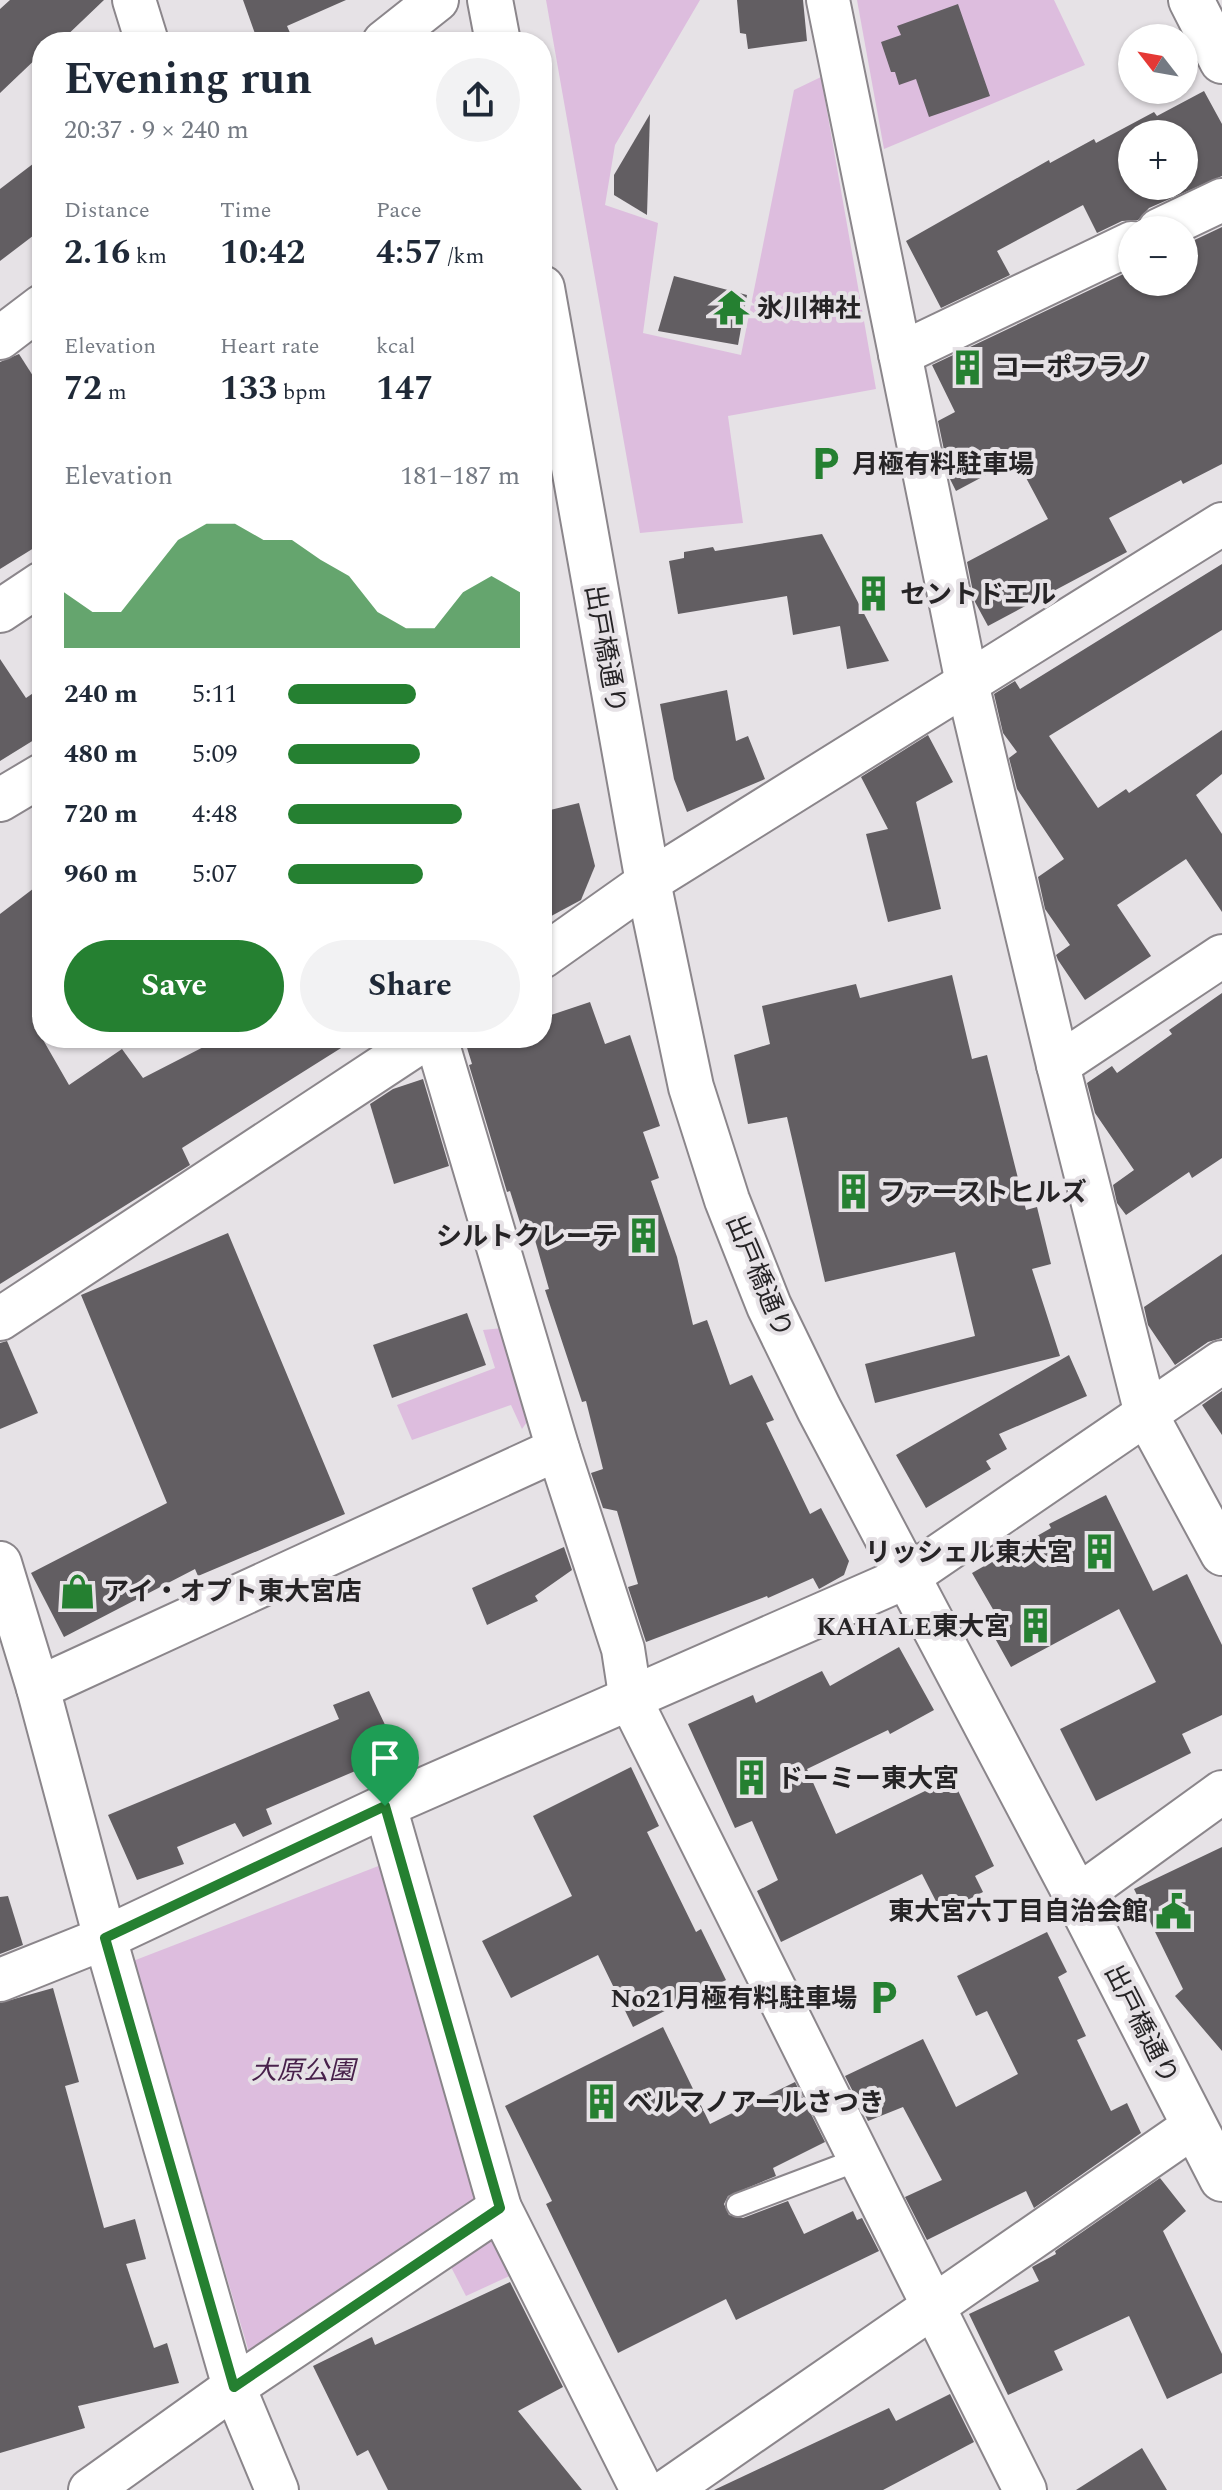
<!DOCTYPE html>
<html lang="en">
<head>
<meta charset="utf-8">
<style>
	:root { --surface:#fff; --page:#f2f2f3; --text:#1f2937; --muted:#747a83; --accent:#258031 }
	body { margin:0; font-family:Spectral,"Noto Sans JP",serif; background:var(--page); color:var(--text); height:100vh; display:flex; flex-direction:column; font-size:30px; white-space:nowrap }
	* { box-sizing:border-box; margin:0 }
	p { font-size:26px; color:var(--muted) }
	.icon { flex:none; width:44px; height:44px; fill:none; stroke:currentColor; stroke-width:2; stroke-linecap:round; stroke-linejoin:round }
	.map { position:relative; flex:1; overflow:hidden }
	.details { position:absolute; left:32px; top:32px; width:520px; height:1016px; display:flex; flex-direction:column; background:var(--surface); border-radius:32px; box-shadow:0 2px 6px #0004 }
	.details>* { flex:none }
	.needle { width:52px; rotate:301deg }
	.tools { position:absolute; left:1118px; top:24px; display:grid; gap:16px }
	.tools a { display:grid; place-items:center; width:80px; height:80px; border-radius:50%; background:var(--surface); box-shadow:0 2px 6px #0004; font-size:40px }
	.pin { position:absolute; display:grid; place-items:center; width:68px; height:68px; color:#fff; margin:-82px -34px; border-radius:50% 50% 50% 0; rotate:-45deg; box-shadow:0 0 8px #0007 }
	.pin .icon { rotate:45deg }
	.round { display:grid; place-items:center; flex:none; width:84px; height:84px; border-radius:42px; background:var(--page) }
	.head { display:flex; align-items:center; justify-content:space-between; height:136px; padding:0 32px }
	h1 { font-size:44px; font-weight:700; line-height:60px }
	.metrics { display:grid; grid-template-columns:repeat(3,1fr); gap:12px; height:136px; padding:8px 32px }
	.metrics div { display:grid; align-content:center }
	.metrics b { font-size:34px; font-weight:700 }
	.metrics small { font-size:22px; font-weight:400 }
	.metrics p { font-size:22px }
	.chart { height:224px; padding:16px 32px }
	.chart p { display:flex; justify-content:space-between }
	.chart svg { width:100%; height:144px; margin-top:8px; fill:var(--accent); opacity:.7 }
	.cta { display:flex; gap:16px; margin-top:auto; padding:16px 32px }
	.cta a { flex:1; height:92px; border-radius:48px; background:var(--accent); color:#fff; font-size:32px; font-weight:700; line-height:92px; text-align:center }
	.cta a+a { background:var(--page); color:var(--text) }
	ul { padding:0 32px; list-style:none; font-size:26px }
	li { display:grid; grid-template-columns:128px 96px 1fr; align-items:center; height:60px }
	li i { height:20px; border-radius:10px; background:var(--accent) }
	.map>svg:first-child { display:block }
</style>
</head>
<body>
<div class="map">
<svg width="1222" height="2490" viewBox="0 0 1222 2490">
	<rect width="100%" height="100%" fill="#e6e2e6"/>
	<!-- green -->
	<g fill="#ddbdde">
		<path d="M 546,0 L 700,0 L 615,145 L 605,205 L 658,223 L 643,333 L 741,355 L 794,90 L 821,77 L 876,389 L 728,416 L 743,523 L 640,533 Z"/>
		<path d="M 857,0 L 1054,0 L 1085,65 L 884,149 Z"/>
		<path d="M 503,1328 L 527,1422 L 522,1429 L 511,1405 L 412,1440 L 397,1405 L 495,1368 L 483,1330 Z"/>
		<path d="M 381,1865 L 479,2201 L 251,2359 L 133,1961 Z"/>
		<path d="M 485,2234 L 505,2239 L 516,2273 L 466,2296 L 449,2263 Z"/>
	</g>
	<!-- building -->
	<g fill="#625e62" fill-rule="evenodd">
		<path d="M 10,0 L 104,0 L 60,42 L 42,42 L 42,53 L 0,93 L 0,9 Z"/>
		<path d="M 243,0 L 346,0 L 287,26 L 294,42 L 258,42 Z"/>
		<path d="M 737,0 L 803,0 L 807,41 L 748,49 L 746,34 L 740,33 Z"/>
		<path d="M 958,4 L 990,96 L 929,117 L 916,79 L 899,85 L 895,72 L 891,72 L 881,42 L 901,35 L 897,26 Z"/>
		<path d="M 1204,91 L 1222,124 L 1222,176 L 1149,208 L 1138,220 L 1122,221 L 1097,233 L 1083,205 L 997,251 L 1010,275 L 941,308 L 906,241 L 1049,160 L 1050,163 L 1094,139 L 1096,143 L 1154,112 L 1157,116 ZM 1132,134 L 1184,134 L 1184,186 L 1132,186 Z"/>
		<path d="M 650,114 L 647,215 L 614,195 L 614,175 Z"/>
		<path d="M 42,157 L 42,229 L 0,261 L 0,189 Z"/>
		<path d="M 1222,227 L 1222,464 L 1183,484 L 1181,480 L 1109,518 L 1127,552 L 988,626 L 975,602 L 967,562 L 1048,519 L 1016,459 L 956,491 L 950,479 L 938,421 L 955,412 L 932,365 L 1132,270 L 1132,282 L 1184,282 L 1184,245 Z"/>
		<path d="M 674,276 L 747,295 L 738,345 L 658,331 Z"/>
		<path d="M 19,354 L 42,390 L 42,543 L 0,569 L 0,362 Z"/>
		<path d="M 822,534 L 889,661 L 847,669 L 840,626 L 793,635 L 787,596 L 678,614 L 669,561 L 684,558 L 684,552 L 713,547 L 715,551 Z"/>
		<path d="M 1222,564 L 1222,630 L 1049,736 L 1098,808 L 1126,789 L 1129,793 L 1222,730 L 1222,774 L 1196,795 L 1222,834 L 1222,912 L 1186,859 L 1117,905 L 1151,956 L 1085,1000 L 1058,960 L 1056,955 L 1070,945 L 1045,909 L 1038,877 L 1064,859 L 1017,789 L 1009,758 L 1017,752 L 1003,733 L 994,694 L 1015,681 L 1020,689 Z"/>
		<path d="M 0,659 L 26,698 L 42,687 L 42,735 L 0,761 Z"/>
		<path d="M 727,690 L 736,741 L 748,736 L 765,779 L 687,812 L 674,779 L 660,704 Z"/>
		<path d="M 928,735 L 953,782 L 916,802 L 941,909 L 888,922 L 866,834 L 888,829 L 861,777 Z"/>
		<path d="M 579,803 L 595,866 L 581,900 L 542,921 L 542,812 Z"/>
		<path d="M 42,882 L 42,1038 L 69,1085 L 122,1049 L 143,1078 L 221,1038 L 357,1038 L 182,1148 L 190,1165 L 0,1284 L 0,914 Z"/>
		<path d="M 952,975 L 972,1059 L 987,1055 L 1026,1210 L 1037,1207 L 1051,1264 L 1032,1269 L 1060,1356 L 875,1403 L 865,1364 L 975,1336 L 955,1252 L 825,1282 L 787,1117 L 748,1124 L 734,1055 L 770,1044 L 762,1006 L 856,984 L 860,998 Z"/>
		<path d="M 1222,993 L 1222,1158 L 1192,1178 L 1189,1172 L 1126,1215 L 1117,1203 L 1113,1185 L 1134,1170 L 1095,1113 L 1087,1083 L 1112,1066 L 1117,1073 L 1172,1034 L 1169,1030 Z"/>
		<path d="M 590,1002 L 605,1044 L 630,1035 L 660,1126 L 643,1132 L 659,1178 L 651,1181 L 677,1257 L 693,1325 L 707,1320 L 730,1385 L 752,1375 L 774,1420 L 766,1423 L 810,1514 L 821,1508 L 849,1561 L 844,1575 L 819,1589 L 813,1578 L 768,1598 L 767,1596 L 646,1642 L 628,1587 L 638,1584 L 617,1511 L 603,1508 L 591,1473 L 603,1469 L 586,1401 L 582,1402 L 545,1290 L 549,1289 L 531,1226 L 522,1229 L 510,1191 L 507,1192 L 469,1065 L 472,1064 L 464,1038 L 542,1038 L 542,1018 Z"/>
		<path d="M 423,1079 L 449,1166 L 394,1184 L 370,1104 L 393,1089 Z"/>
		<path d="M 228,1233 L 345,1514 L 198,1576 L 195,1569 L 64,1637 L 31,1573 L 167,1503 L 81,1295 Z"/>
		<path d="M 1222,1254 L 1222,1338 L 1208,1342 L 1175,1365 L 1148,1325 L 1144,1307 Z"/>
		<path d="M 467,1313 L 486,1365 L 392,1398 L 373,1345 Z"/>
		<path d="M 7,1341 L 38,1413 L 0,1429 L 0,1343 Z"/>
		<path d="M 1069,1355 L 1087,1396 L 999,1434 L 1007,1449 L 986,1461 L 991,1469 L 926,1508 L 896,1455 Z"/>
		<path d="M 1222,1391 L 1222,1435 L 1202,1405 Z"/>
		<path d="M 1106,1495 L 1153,1591 L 1187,1574 L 1222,1645 L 1222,1715 L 1182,1734 L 1191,1753 L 1096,1801 L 1060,1729 L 1156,1682 L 1119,1609 L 1011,1667 L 987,1624 L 998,1618 L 972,1573 L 1051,1528 L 1049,1524 Z"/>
		<path d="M 564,1547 L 572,1570 L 535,1596 L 538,1601 L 487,1625 L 472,1588 Z"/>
		<path d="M 899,1647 L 934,1710 L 890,1734 L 888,1730 L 807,1769 L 836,1834 L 952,1778 L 994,1866 L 975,1876 L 983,1892 L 942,1913 L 922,1874 L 781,1942 L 757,1891 L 778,1880 L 752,1821 L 735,1828 L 688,1724 L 753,1695 L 756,1703 L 822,1671 L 830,1686 Z"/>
		<path d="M 369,1691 L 405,1767 L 366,1783 L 360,1769 L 266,1809 L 272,1824 L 243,1837 L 235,1823 L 177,1847 L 184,1864 L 137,1880 L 108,1815 L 339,1719 L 333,1705 Z"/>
		<path d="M 631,1767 L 659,1826 L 647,1832 L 696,1932 L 701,1929 L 726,1980 L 633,2027 L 598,1955 L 511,1998 L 482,1941 L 572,1896 L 533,1816 Z"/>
		<path d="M 1222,1847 L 1222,2051 L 1175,1996 L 1183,1989 L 1134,1889 Z"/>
		<path d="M 8,1896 L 23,1945 L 0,1954 L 0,1897 Z"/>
		<path d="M 1047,1932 L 1067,1972 L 1058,1977 L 1086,2036 L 1077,2040 L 1111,2111 L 1127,2103 L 1141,2133 L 1034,2208 L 1026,2191 L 927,2240 L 905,2197 L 942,2180 L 903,2107 L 868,2121 L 845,2076 L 923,2039 L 956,2107 L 1018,2074 L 987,2011 L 976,2016 L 957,1976 Z"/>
		<path d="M 53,1988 L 79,2082 L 65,2086 L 104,2228 L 135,2219 L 146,2259 L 126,2264 L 154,2348 L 167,2343 L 179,2383 L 78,2406 L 85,2428 L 0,2453 L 0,2003 Z"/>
		<path d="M 663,2027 L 710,2124 L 795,2082 L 825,2142 L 773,2168 L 776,2176 L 728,2196 L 724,2204 L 729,2215 L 743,2218 L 788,2201 L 804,2234 L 853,2211 L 857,2220 L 862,2218 L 879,2251 L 736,2320 L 726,2299 L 618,2353 L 546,2204 L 552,2201 L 505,2106 Z"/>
		<path d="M 1160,2178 L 1186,2211 L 1163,2231 L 1222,2354 L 1222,2373 L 1167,2399 L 1129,2316 L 1054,2351 L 1063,2370 L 1008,2395 L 969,2314 L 1039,2281 L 1032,2267 L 1056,2254 L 1055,2251 Z"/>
		<path d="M 510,2282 L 563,2387 L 518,2411 L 582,2490 L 388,2490 L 368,2450 L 357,2456 L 313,2366 L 372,2337 L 375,2345 Z"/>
		<path d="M 950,2394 L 974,2442 L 883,2490 L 714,2490 L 889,2408 L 896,2421 Z"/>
		<path d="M 1142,2448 L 1167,2490 L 1076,2490 Z"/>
	</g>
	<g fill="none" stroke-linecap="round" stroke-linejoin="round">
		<defs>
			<path id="lane" d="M 738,2205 L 860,2159"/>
			<g id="street">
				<path d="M 134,0 L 147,42"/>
				<path d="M 828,0 L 967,683 L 1058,1065 L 1146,1414 L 1222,1554"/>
				<path d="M 384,42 L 437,0"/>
				<path d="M 1159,230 L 1222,200"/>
				<path d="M 0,338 L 42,306"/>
				<path d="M 900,354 L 1132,243"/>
				<path d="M 0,611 L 42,583"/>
				<path d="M 0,800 L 42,775"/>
				<path d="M 542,957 L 648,882 L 1222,524"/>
				<path d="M 436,1038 L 558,1449 L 623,1649 L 631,1701 L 1025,2490"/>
				<path d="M 1058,1065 L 1222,956"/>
				<path d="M 0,1319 L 426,1038"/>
				<path d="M 0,1563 L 38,1688 L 105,1938 L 234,2387 L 277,2490"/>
				<path d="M 38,1688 L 558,1449"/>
				<path d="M 385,1806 L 500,2208 L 642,2490"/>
				<path d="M 1077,1897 L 1222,1792"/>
				<path d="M 0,1980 L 105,1938 L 385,1806 L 909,1576 L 1222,1362"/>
				<path d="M 90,2490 L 234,2387 L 500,2208"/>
				<path d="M 668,2490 L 1194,2126"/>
			</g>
			<g id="secondary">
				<path d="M 490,0 L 498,42"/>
				<path d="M 1191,0 L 1222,61"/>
				<path d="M 542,288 L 648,882 L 691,1087 L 727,1200 L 769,1306 L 819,1409 L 1077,1897 L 1222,2179"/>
			</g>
		</defs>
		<!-- lane casing -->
		<use href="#lane" stroke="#8b868b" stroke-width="26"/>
		<!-- street casing -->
		<use href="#street" stroke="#8b868b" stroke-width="46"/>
		<!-- secondary casing -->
		<use href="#secondary" stroke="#8b868b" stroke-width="48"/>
		<!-- lane -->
		<use href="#lane" stroke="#fff" stroke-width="22"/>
		<!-- street -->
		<use href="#street" stroke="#fff" stroke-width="42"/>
		<!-- secondary -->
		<use href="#secondary" stroke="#fff" stroke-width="44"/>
	</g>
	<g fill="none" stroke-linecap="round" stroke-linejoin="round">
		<defs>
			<path id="route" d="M 385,1806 L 500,2208 L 234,2387 L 105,1938 Z"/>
		</defs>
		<!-- route casing -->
		<use href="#route" stroke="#fff" stroke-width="16"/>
		<!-- route -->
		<use href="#route" stroke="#258031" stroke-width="10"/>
	</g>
	<!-- icons -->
	<defs>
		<symbol id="temple-bare" viewBox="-9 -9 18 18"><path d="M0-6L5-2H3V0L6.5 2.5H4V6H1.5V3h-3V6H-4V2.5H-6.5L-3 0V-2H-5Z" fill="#258031" stroke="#e6e2e6" stroke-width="2.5" paint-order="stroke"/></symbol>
		<symbol id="building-bare" viewBox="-9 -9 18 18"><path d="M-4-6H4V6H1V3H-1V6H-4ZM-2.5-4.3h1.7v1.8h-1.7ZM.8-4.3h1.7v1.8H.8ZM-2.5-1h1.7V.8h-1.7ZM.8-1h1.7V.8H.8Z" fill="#258031" stroke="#e6e2e6" stroke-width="2.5" paint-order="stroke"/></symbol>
		<symbol id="parking-bare" viewBox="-9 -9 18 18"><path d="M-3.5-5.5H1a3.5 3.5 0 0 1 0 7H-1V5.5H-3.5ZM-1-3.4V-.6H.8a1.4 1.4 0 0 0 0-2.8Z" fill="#258031" stroke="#e6e2e6" stroke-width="2.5" paint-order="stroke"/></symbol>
		<symbol id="shop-bare" viewBox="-9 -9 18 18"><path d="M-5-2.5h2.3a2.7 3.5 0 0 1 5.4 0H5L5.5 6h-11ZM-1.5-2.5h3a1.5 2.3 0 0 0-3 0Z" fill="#258031" stroke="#e6e2e6" stroke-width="2.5" paint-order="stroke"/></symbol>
		<symbol id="civic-bare" viewBox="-9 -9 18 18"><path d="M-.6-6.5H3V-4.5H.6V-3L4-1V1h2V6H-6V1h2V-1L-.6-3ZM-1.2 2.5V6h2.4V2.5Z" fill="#258031" stroke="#e6e2e6" stroke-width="2.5" paint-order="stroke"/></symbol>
	</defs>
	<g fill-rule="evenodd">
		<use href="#temple-bare" x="706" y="282" width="51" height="51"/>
		<use href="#building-bare" x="942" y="342" width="51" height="51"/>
		<use href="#parking-bare" x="800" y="438" width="51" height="51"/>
		<use href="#building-bare" x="848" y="568" width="51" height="51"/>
		<use href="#building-bare" x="828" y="1166" width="51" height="51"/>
		<use href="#building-bare" x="618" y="1210" width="51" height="51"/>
		<use href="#building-bare" x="1074" y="1526" width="51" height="51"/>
		<use href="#shop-bare" x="52" y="1566" width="51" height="51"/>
		<use href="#building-bare" x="1010" y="1600" width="51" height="51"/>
		<use href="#building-bare" x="726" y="1752" width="51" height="51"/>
		<use href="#civic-bare" x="1148" y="1886" width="51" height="51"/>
		<use href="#parking-bare" x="858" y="1972" width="51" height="51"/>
		<use href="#building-bare" x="576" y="2076" width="51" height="51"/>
	</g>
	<g text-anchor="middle" stroke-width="8" stroke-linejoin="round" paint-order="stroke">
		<!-- poi labels -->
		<g font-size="26" font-weight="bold" fill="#262426" stroke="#e6e2e6" text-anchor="start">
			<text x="757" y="317">氷川神社</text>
			<text x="994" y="376">コーポフラノ</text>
			<text x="852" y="473">月極有料駐車場</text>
			<text x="900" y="603">セントドエル</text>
			<text x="880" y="1201">ファーストヒルズ</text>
			<text x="618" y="1245" text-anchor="end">シルトクレーテ</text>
			<text x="1073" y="1561" text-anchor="end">リッシェル東大宮</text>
			<text x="103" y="1600">アイ・オプト東大宮店</text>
			<text x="1010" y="1635" text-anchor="end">KAHALE東大宮</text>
			<text x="777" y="1787">ドーミー東大宮</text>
			<text x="1148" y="1920" text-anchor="end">東大宮六丁目自治会館</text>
			<text x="857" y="2007" text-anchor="end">No21月極有料駐車場</text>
			<text x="627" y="2111">ベルマノアールさつき</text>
		</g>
		<!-- street labels -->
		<g font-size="26" fill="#262426" stroke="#e6e2e6">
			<text transform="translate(606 649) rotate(80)" y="9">出戸橋通り</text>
			<text transform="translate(760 1276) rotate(67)" y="9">出戸橋通り</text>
			<text transform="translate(1142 2024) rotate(63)" y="9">出戸橋通り</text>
		</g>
		<!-- park labels -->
		<g font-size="26" font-style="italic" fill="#48214b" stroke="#e6e2e6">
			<text x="303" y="2079">大原公園</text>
		</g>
	</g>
</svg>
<div class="tools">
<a><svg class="needle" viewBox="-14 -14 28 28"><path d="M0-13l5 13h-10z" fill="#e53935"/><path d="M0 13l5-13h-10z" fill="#747a83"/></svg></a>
<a>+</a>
<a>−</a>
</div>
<div class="pin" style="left:385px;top:1806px;background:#1e9e55"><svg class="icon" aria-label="arrive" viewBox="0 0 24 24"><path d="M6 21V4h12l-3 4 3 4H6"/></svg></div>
<section class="details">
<div class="head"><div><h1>Evening run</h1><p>20:37 · 9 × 240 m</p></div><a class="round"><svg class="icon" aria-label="share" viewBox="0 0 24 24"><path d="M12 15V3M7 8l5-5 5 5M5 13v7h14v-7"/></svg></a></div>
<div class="metrics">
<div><p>Distance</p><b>2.16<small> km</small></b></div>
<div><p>Time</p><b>10:42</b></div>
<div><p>Pace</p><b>4:57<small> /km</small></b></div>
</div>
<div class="metrics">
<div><p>Elevation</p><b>72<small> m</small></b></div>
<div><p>Heart rate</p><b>133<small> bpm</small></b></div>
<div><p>kcal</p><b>147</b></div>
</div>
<div class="chart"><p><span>Elevation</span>181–187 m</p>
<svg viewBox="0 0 160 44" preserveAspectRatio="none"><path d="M0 44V27L10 33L20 33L30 22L40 11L50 6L60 6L70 11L80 11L90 17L100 22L110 33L120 38L130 38L140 27L150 22L160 27V44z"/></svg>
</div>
<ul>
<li><b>240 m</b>5:11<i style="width:55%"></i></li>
<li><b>480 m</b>5:09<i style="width:57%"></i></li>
<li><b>720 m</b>4:48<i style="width:75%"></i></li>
<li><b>960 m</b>5:07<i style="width:58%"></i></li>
</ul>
<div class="cta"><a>Save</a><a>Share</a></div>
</section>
</div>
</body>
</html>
